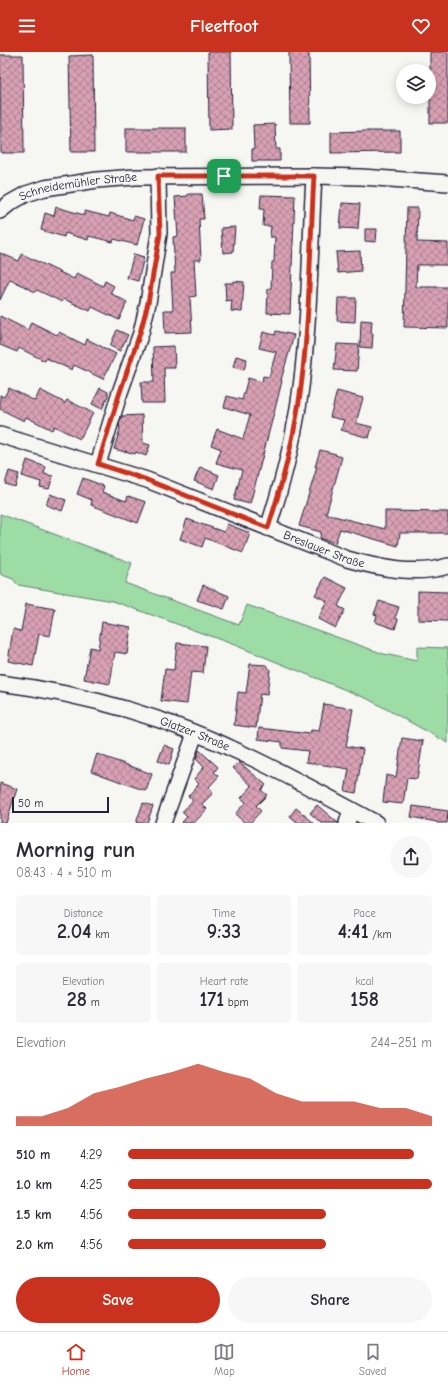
<!DOCTYPE html>
<html lang="en">
<head>
<meta charset="utf-8">
<style>
	:root { --surface:#fff; --page:#f7f7f7; --text:#2b2b33; --muted:#7c7c81; --line:#e1e1e2; --accent:#c8321e }
	body { margin:0; font-family:"Comic Neue",sans-serif; background:var(--page); color:var(--text); height:100vh; display:flex; flex-direction:column; font-size:15px; white-space:nowrap }
	* { box-sizing:border-box; margin:0 }
	p { font-size:13px; color:var(--muted) }
	.icon { flex:none; width:22px; height:22px; fill:none; stroke:currentColor; stroke-width:2; stroke-linecap:round; stroke-linejoin:round }
	.map { position:relative; height:771px; overflow:hidden }
	.details { display:flex; flex-direction:column; background:var(--surface); flex:1 }
	.details>* { flex:none }
	.fabs { position:absolute; left:396px; top:12px; display:grid; gap:8px }
	.fabs a { display:grid; place-items:center; width:40px; height:40px; border-radius:50%; background:var(--surface); box-shadow:0 2px 10px #0003; font-size:20px }
	.scale { position:absolute; left:12px; bottom:10px; width:97px; box-sizing:border-box; padding-left:4px; border:2px solid #22223b; border-top:0; font-size:11px; line-height:14px; white-space:nowrap; color:#22223b; -webkit-text-stroke:3px #f6f6f2; paint-order:stroke }
	.pin { position:absolute; display:grid; place-items:center; width:34px; height:34px; color:#fff; margin:-17px; border-radius:8px; box-shadow:0 2px 6px #0006 }
	.round { display:grid; place-items:center; flex:none; width:42px; height:42px; border-radius:21px; background:var(--page) }
	.headline { display:flex; align-items:center; justify-content:space-between; height:68px; padding:0 16px }
	h1 { font-size:22px; font-weight:700; line-height:30px }
	.metrics { display:grid; grid-template-columns:repeat(3,1fr); gap:6px; height:68px; padding:4px 16px }
	.metrics div { display:grid; align-content:center; border-radius:6px; background:var(--page); text-align:center }
	.metrics b { font-size:20px; font-weight:700 }
	.metrics small { font-size:11px; font-weight:400 }
	.metrics p { font-size:11px }
	.chart { height:112px; padding:8px 16px }
	.chart p { display:flex; justify-content:space-between }
	.chart svg { width:100%; height:72px; margin-top:4px; fill:var(--accent); opacity:.7 }
	.button { display:flex; gap:8px; margin-top:auto; padding:8px 16px }
	.button a { flex:1; height:46px; border-radius:24px; background:var(--accent); color:#fff; font-size:16px; font-weight:700; line-height:46px; text-align:center }
	.button a+a { background:var(--page); color:var(--text) }
	ul { padding:0 16px; list-style:none; font-size:13px }
	li { display:grid; grid-template-columns:64px 48px 1fr; align-items:center; height:30px }
	li i { height:10px; border-radius:5px; background:var(--accent) }
	header { display:flex; justify-content:space-between; align-items:center; height:52px; padding:0 16px; background:var(--accent); color:#fff; font-size:18px; font-weight:700 }
	.dock { display:flex; justify-content:space-around; align-items:center; height:56px; border-top:1px solid var(--line); background:var(--surface); font-size:11px; color:var(--muted) }
	.dock a { display:grid; justify-items:center; gap:2px }
	.dock .on { color:var(--accent) }
	.map>svg:first-child { display:block }
</style>
</head>
<body>
<header><svg class="icon" aria-label="menu" viewBox="0 0 24 24"><path d="M4 6h16M4 12h16M4 18h16"/></svg>Fleetfoot<svg class="icon" aria-label="heart" viewBox="0 0 24 24"><path d="M12 20l-8-8c-3-5 5-10 8-4 3-6 11-1 8 4z"/></svg></header>
<div class="map">
<svg width="448" height="771" viewBox="0 0 448 771">
	<defs>
		<pattern id="building-cross-hatch" width="8" height="8" patternUnits="userSpaceOnUse"><rect width="8" height="8" fill="#d8a0b3"/><path d="M0 0l8 8M0 8l8-8" fill="none" stroke="#af8293"/></pattern>
	</defs>
	<rect width="100%" height="100%" fill="#f6f6f2"/>
	<filter id="ink" filterUnits="userSpaceOnUse"><feTurbulence type="fractalNoise" baseFrequency=".025" numOctaves="2"/><feDisplacementMap in="SourceGraphic" scale="8" xChannelSelector="R" yChannelSelector="G"/><feConvolveMatrix kernelMatrix="1 2 1 2 8 2 1 2 1" color-interpolation-filters="sRGB"/></filter>
	<g filter="url(#ink)">
		<!-- green -->
		<path fill="#9ddca4" stroke="#607f70" d="M 0,462 L 132,511 L 125,531 L 239,573 L 247,553 L 384,602 L 417,609 L 417,595 L 448,596 L 448,691 L 368,647 L 232,592 L 113,549 L 18,533 L 13,527 L 0,522 Z"/>
		<!-- building -->
		<g fill="url(#building-cross-hatch)" stroke="#22223b">
			<path d="M 208,0 L 231,0 L 232,77 L 209,78 Z"/>
			<path d="M 289,0 L 309,0 L 310,71 L 290,71 Z"/>
			<rect x="430" y="0" width="18" height="71"/>
			<path d="M 0,3 L 23,3 L 24,101 L 1,101 Z"/>
			<path d="M 93,3 L 94,100 L 71,100 L 69,4 Z"/>
			<path d="M 275,72 L 276,97 L 280,97 L 280,109 L 252,109 L 252,97 L 254,97 L 253,73 Z"/>
			<rect x="126" y="76" width="60" height="24"/>
			<path d="M 367,79 L 400,79 L 400,100 L 331,101 L 331,80 Z"/>
			<path d="M 188,142 L 202,142 L 204,167 L 199,167 L 201,208 L 194,208 L 196,244 L 190,245 L 192,280 L 165,281 L 164,258 L 173,258 L 171,221 L 175,221 L 173,185 L 178,184 L 175,145 L 188,144 Z"/>
			<path d="M 261,143 L 295,144 L 290,262 L 267,261 L 268,237 L 271,237 L 272,210 L 274,210 L 275,185 L 270,185 L 271,174 L 263,174 L 264,157 L 260,157 Z"/>
			<path d="M 342,151 L 360,152 L 358,177 L 340,176 Z"/>
			<path d="M 56,155 L 84,163 L 85,159 L 109,165 L 110,161 L 133,168 L 134,164 L 144,167 L 137,193 L 114,187 L 113,190 L 89,184 L 88,188 L 65,181 L 64,185 L 41,178 L 45,161 L 54,164 Z"/>
			<path d="M 407,156 L 418,156 L 417,190 L 448,191 L 448,213 L 417,213 L 416,235 L 448,235 L 448,276 L 404,275 Z"/>
			<path d="M 235,175 L 233,200 L 223,201 L 221,176 Z"/>
			<path d="M 365,177 L 377,177 L 376,190 L 365,189 Z"/>
			<path d="M 360,199 L 361,219 L 338,221 L 336,200 Z"/>
			<path d="M 0,201 L 19,209 L 22,202 L 74,227 L 77,221 L 103,234 L 105,229 L 114,234 L 110,241 L 127,250 L 119,268 L 92,255 L 90,259 L 64,247 L 62,250 L 37,238 L 35,240 L 10,227 L 0,248 Z"/>
			<path d="M 134,202 L 144,205 L 138,229 L 127,226 Z"/>
			<path d="M 233,229 L 244,230 L 242,260 L 231,259 L 232,248 L 226,249 L 225,231 L 233,231 Z"/>
			<path d="M 338,246 L 356,246 L 355,270 L 337,269 Z"/>
			<path d="M 0,264 L 28,278 L 31,270 L 57,283 L 59,280 L 85,293 L 87,287 L 116,302 L 103,327 L 74,313 L 72,318 L 46,306 L 45,309 L 19,296 L 17,300 L 0,293 Z"/>
			<path d="M 361,268 L 372,269 L 371,281 L 373,281 L 372,296 L 360,295 Z"/>
			<path d="M 117,278 L 128,283 L 120,299 L 110,294 Z"/>
			<path d="M 276,279 L 294,283 L 281,328 L 282,329 L 275,357 L 250,452 L 234,448 L 242,418 L 216,411 L 221,397 L 211,393 L 217,377 L 243,387 L 250,363 L 224,355 L 227,344 L 242,348 L 248,326 L 262,330 L 263,324 L 269,325 L 276,300 L 259,296 L 263,280 L 275,283 Z"/>
			<path d="M 337,292 L 359,293 L 357,319 L 334,318 Z"/>
			<path d="M 174,294 L 175,316 L 164,316 L 165,351 L 142,351 L 141,330 L 154,330 L 153,295 Z"/>
			<path d="M 236,304 L 247,307 L 244,318 L 233,315 Z"/>
			<path d="M 9,336 L 35,349 L 40,338 L 65,351 L 67,348 L 93,361 L 80,387 L 54,374 L 52,378 L 26,365 L 24,369 L 0,357 L 0,343 L 4,345 Z"/>
			<path d="M 100,336 L 108,340 L 108,344 L 102,357 L 92,352 Z"/>
			<path d="M 337,339 L 363,346 L 356,371 L 372,375 L 369,386 L 341,378 L 344,368 L 330,365 Z"/>
			<path d="M 142,363 L 143,391 L 150,393 L 146,404 L 136,400 L 135,402 L 125,399 L 125,400 L 114,397 L 120,377 L 119,372 L 122,364 Z"/>
			<path d="M 320,398 L 336,402 L 335,403 L 342,405 L 326,462 L 385,477 L 385,459 L 448,460 L 448,481 L 400,481 L 398,494 L 340,477 L 335,491 L 320,486 L 321,480 L 299,474 L 317,415 L 315,415 Z"/>
			<path d="M 27,408 L 46,415 L 44,422 L 53,424 L 49,437 L 40,435 L 41,430 L 22,424 Z"/>
			<path d="M 200,415 L 219,423 L 214,437 L 194,429 Z"/>
			<path d="M 9,419 L 19,422 L 15,435 L 5,432 Z"/>
			<path d="M 83,426 L 104,434 L 102,440 L 126,449 L 128,444 L 146,450 L 138,471 L 91,453 L 92,448 L 77,442 Z"/>
			<path d="M 50,442 L 66,448 L 62,459 L 46,453 Z"/>
			<path d="M 187,467 L 224,480 L 227,472 L 250,481 L 243,501 L 205,486 L 202,495 L 180,487 Z"/>
			<path d="M 325,525 L 347,536 L 338,554 L 345,558 L 335,576 L 318,567 L 327,549 L 315,543 Z"/>
			<path d="M 203,533 L 229,544 L 224,557 L 197,548 Z"/>
			<path d="M 418,539 L 448,540 L 448,569 L 418,568 Z"/>
			<path d="M 379,549 L 399,555 L 395,566 L 398,567 L 395,577 L 375,570 L 377,563 L 374,562 Z"/>
			<path d="M 26,552 L 55,557 L 50,584 L 39,582 L 33,614 L 8,609 L 13,577 L 21,579 Z"/>
			<path d="M 102,570 L 131,575 L 127,602 L 115,600 L 110,632 L 84,627 L 90,595 L 98,597 Z"/>
			<path d="M 177,591 L 206,594 L 203,621 L 191,620 L 187,652 L 161,649 L 165,617 L 174,618 Z"/>
			<path d="M 250,612 L 267,613 L 270,618 L 267,643 L 260,642 L 256,676 L 234,673 L 238,640 L 246,641 Z"/>
			<path d="M 324,652 L 353,657 L 346,694 L 363,697 L 356,741 L 345,739 L 349,717 L 306,710 L 308,699 L 282,696 L 282,690 L 258,687 L 259,676 L 310,682 L 311,678 L 319,679 Z"/>
			<path d="M 402,686 L 423,689 L 417,727 L 407,726 L 403,752 L 383,750 L 386,723 L 396,725 Z"/>
			<path d="M 164,693 L 174,697 L 169,713 L 158,709 Z"/>
			<path d="M 199,698 L 218,715 L 214,720 L 219,724 L 208,736 L 213,741 L 202,752 L 207,757 L 194,771 L 181,771 L 187,765 L 182,760 L 193,748 L 188,744 L 199,732 L 194,727 L 204,715 L 196,707 Z"/>
			<path d="M 97,702 L 152,722 L 146,739 L 91,719 Z"/>
			<path d="M 239,710 L 266,733 L 261,738 L 267,743 L 256,754 L 261,759 L 250,771 L 245,771 L 235,762 L 246,750 L 241,746 L 252,734 L 233,716 Z"/>
			<path d="M 0,731 L 17,737 L 6,771 L 0,771 Z"/>
			<path d="M 143,751 L 153,754 L 147,771 L 136,771 Z"/>
			<path d="M 317,753 L 338,771 L 321,771 L 310,761 Z"/>
			<path d="M 413,754 L 448,759 L 447,771 L 437,771 L 437,770 L 411,765 Z"/>
			<path d="M 296,756 L 314,771 L 298,771 L 290,764 Z"/>
		</g>
		<g fill="none" stroke-linecap="round" stroke-linejoin="round">
			<defs>
				<g id="street">
					<path id="s1" d="M 0,159 L 10,151 L 26,142 L 45,136 L 97,128 L 135,125 L 314,124 L 361,125 L 448,131"/>
					<path id="s2" d="M 0,383 L 147,428 L 347,507 C 379,516 415,524 448,514"/>
					<path d="M 98,412 L 119,343 L 141,281 L 148,251 L 159,182 L 158,124"/>
					<path d="M 268,476 C 283,430 295,383 301,335 C 310,265 310,194 314,124"/>
					<path id="s3" d="M 0,631 C 87,642 174,668 252,706 C 294,726 335,749 376,771"/>
					<path d="M 163,771 L 195,682"/>
					<path d="M 347,771 L 351,758"/>
				</g>
			</defs>
			<!-- street casing -->
			<use href="#street" stroke="#22223b" stroke-width="18"/>
			<!-- street -->
			<use href="#street" stroke="#f6f6f2" stroke-width="15"/>
		</g>
	</g>
	<g fill="none" stroke-linecap="round" stroke-linejoin="round" filter="url(#ink)">
		<defs>
			<path id="route" d="M 158,124 L 314,124 C 310,194 310,265 301,335 C 295,383 283,430 268,476 L 147,428 L 98,412 L 119,343 L 140,281 L 148,251 L 160,182 Z"/>
		</defs>
		<!-- route casing -->
		<use href="#route" stroke="#fff" stroke-width="8"/>
		<!-- route -->
		<use href="#route" stroke="#c8321e" stroke-width="5"/>
	</g>
	<g text-anchor="middle" stroke-width="4" stroke-linejoin="round" paint-order="stroke">
		<!-- street labels -->
		<g font-size="12" fill="#22223b" stroke="#f6f6f2">
			<text dy="4" stroke="none"><textPath href="#s1" startOffset="84">Schneidemühler Straße</textPath></text>
			<text dy="4" stroke="none"><textPath href="#s2" startOffset="344">Breslauer Straße</textPath></text>
			<text dy="4" stroke="none"><textPath href="#s3" startOffset="202">Glatzer Straße</textPath></text>
		</g>
	</g>
</svg>
<div class="fabs">
<a><svg class="icon" aria-label="layers" viewBox="0 0 24 24"><path d="M12 4l9 5-9 5-9-5zM3 14l9 5 9-5"/></svg></a>
</div>
<div class="scale">50 m</div>
<div class="pin" style="left:224px;top:124px;background:#1e9e55"><svg class="icon" aria-label="arrive" viewBox="0 0 24 24"><path d="M6 21V4h12l-3 4 3 4H6"/></svg></div>
</div>
<section class="details">
<div class="headline"><div><h1>Morning run</h1><p>08:43 · 4 × 510 m</p></div><a class="round"><svg class="icon" aria-label="share" viewBox="0 0 24 24"><path d="M12 15V3M7 8l5-5 5 5M5 13v7h14v-7"/></svg></a></div>
<div class="metrics">
<div><p>Distance</p><b>2.04<small> km</small></b></div>
<div><p>Time</p><b>9:33</b></div>
<div><p>Pace</p><b>4:41<small> /km</small></b></div>
</div>
<div class="metrics">
<div><p>Elevation</p><b>28<small> m</small></b></div>
<div><p>Heart rate</p><b>171<small> bpm</small></b></div>
<div><p>kcal</p><b>158</b></div>
</div>
<div class="chart"><p><span>Elevation</span>244–251 m</p>
<svg viewBox="0 0 160 44" preserveAspectRatio="none"><path d="M0 44V38L10 38L20 33L30 24L40 20L50 15L60 11L70 6L80 11L90 15L100 24L110 29L120 29L130 29L140 33L150 33L160 38V44z"/></svg>
</div>
<ul>
<li><b>510 m</b>4:29<i style="width:94%"></i></li>
<li><b>1.0 km</b>4:25<i style="width:100%"></i></li>
<li><b>1.5 km</b>4:56<i style="width:65%"></i></li>
<li><b>2.0 km</b>4:56<i style="width:65%"></i></li>
</ul>
<div class="button"><a>Save</a><a>Share</a></div>
</section>
<nav class="dock">
<a class="on"><svg class="icon" aria-label="home" viewBox="0 0 24 24"><path d="M3 11l9-7 9 7M6 9v11h12V9"/></svg>Home</a>
<a><svg class="icon" aria-label="map" viewBox="0 0 24 24"><path d="M3 6l6-2 6 2 6-2v14l-6 2-6-2-6 2zM9 4v14M15 6v14"/></svg>Map</a>
<a><svg class="icon" aria-label="saved" viewBox="0 0 24 24"><path d="M7 4h10v16l-5-4-5 4z"/></svg>Saved</a>
</nav>
</body>
</html>
